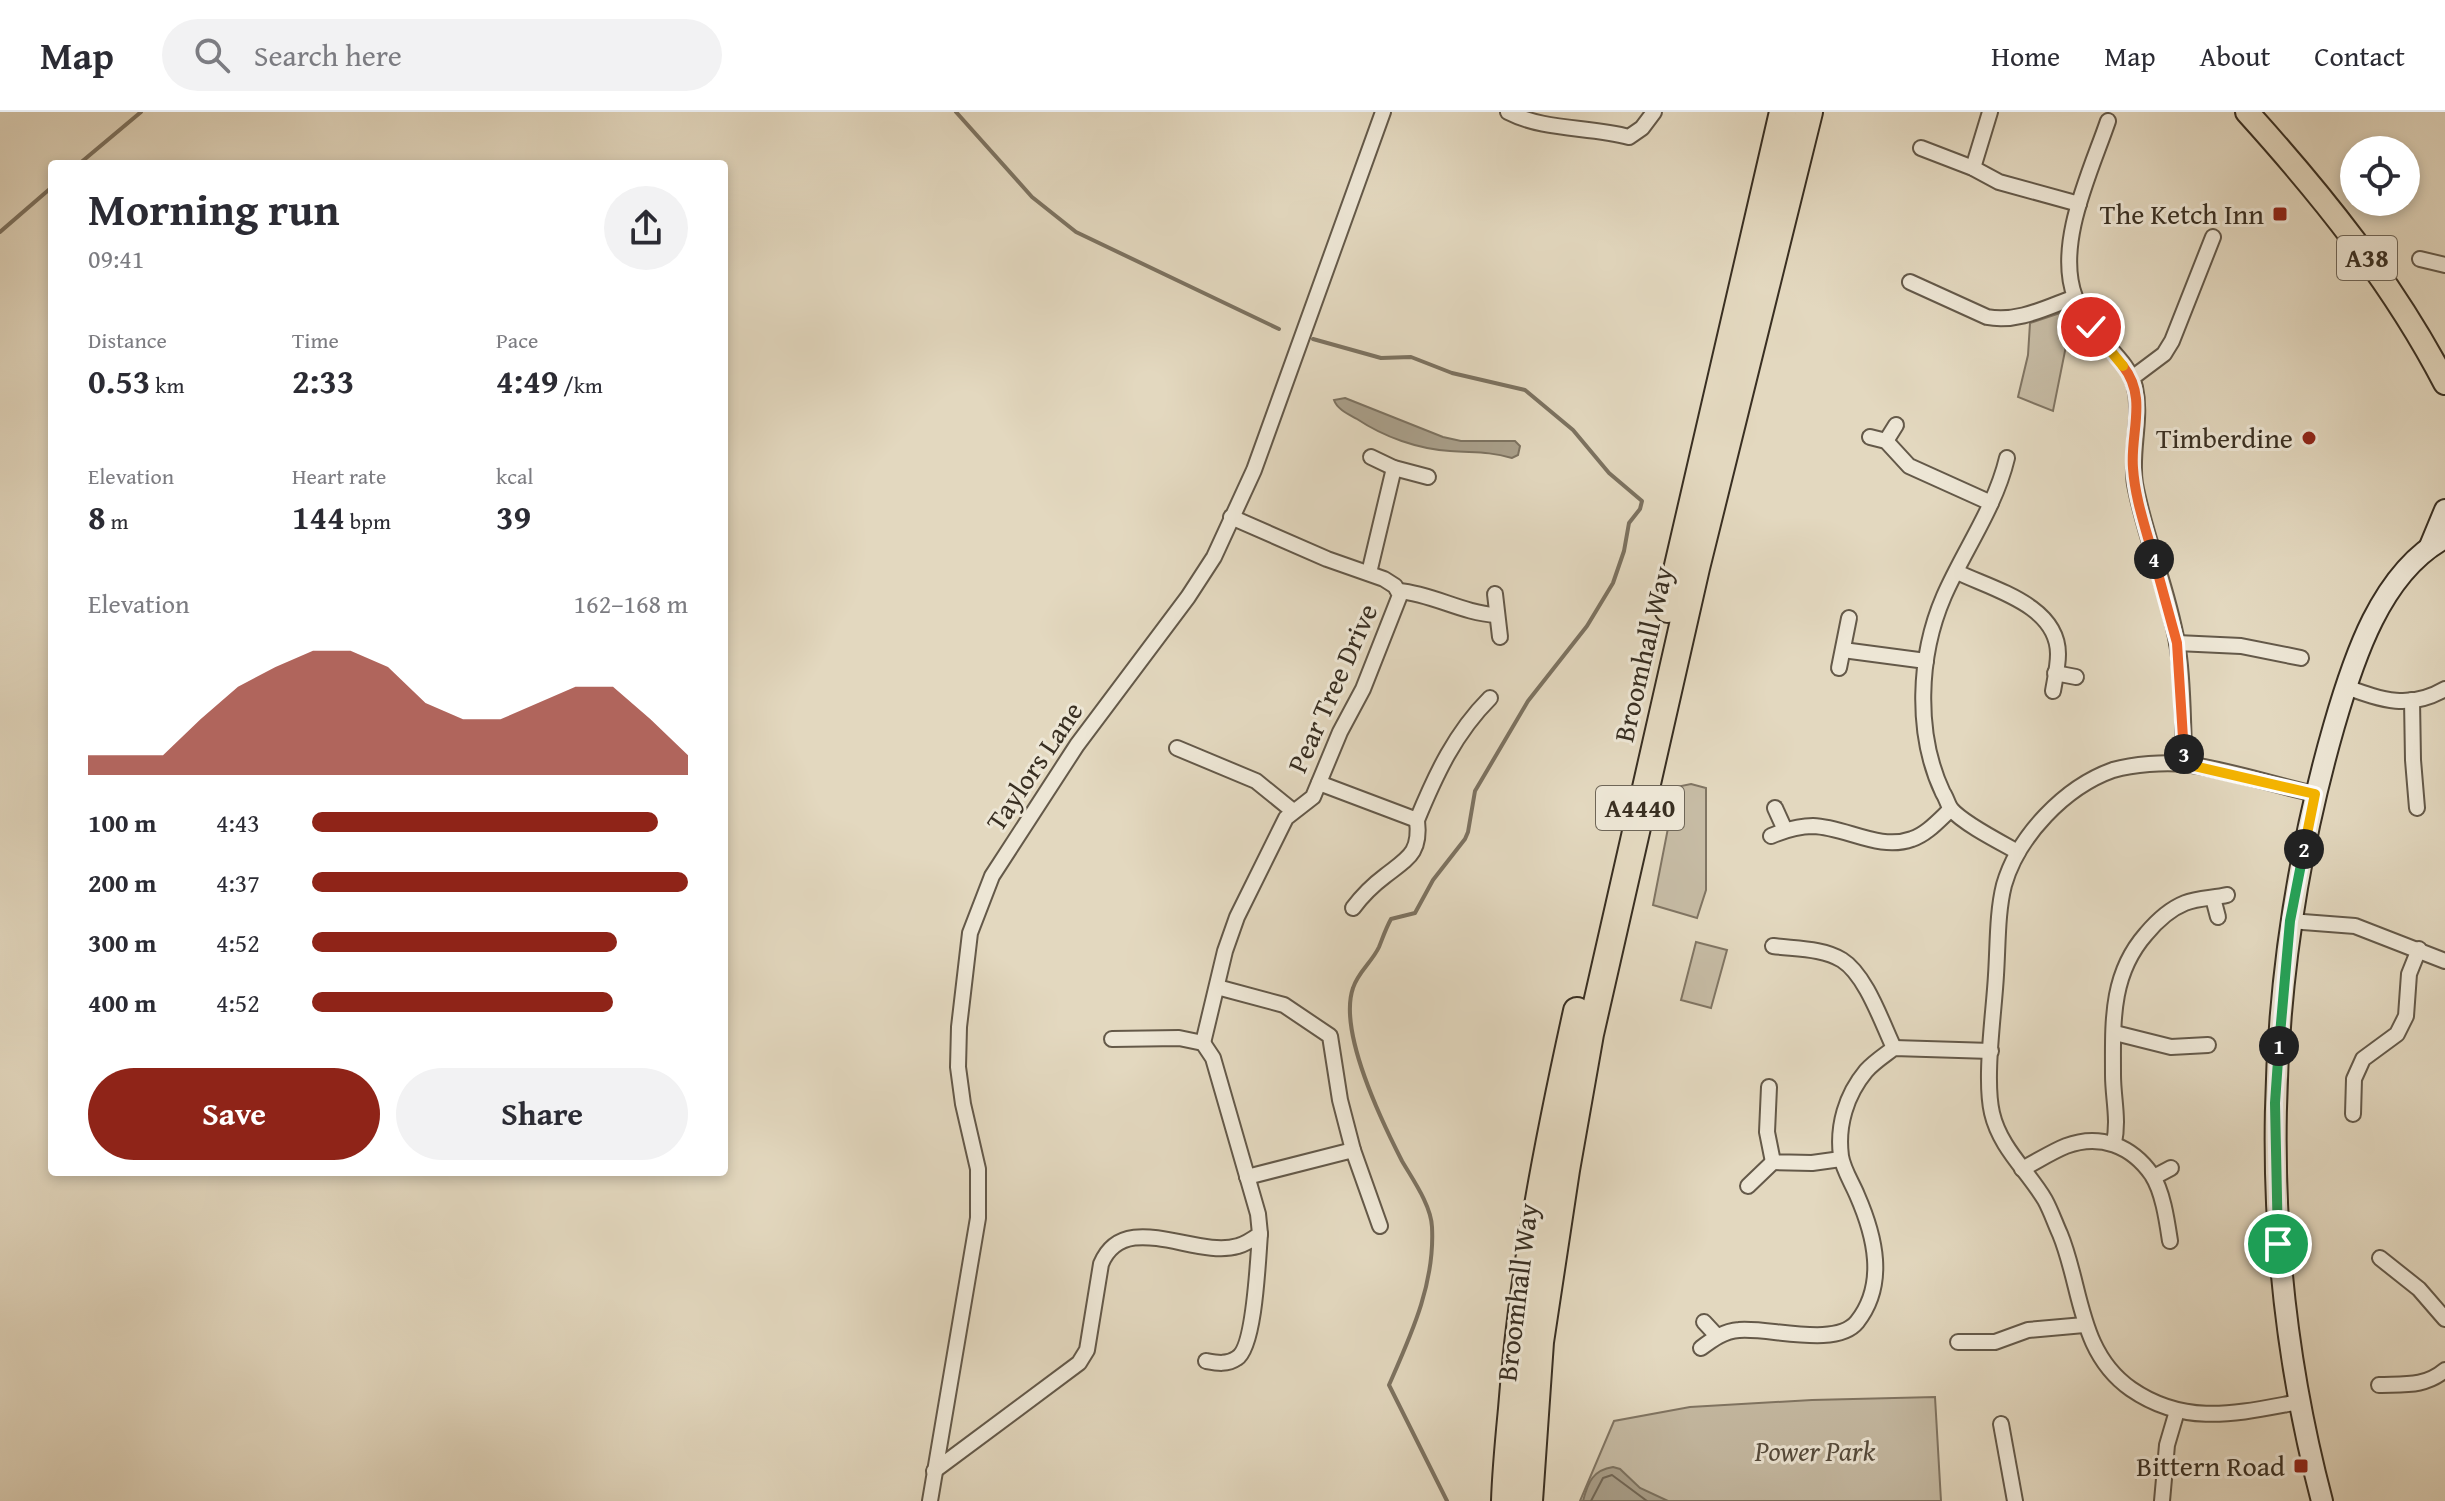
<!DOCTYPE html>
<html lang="en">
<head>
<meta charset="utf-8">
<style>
	:root { --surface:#fff; --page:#f2f2f3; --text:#2b2b33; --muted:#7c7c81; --line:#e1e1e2; --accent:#8f2418 }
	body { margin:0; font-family:"Gentium Book Plus",serif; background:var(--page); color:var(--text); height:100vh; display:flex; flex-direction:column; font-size:30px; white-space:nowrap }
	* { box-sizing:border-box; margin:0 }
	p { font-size:26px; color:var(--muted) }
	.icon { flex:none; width:44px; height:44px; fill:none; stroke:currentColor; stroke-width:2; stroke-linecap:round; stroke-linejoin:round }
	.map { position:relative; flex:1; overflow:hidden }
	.sheet { position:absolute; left:48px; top:48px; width:680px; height:1016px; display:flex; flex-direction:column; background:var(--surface); border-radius:8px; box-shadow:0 4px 12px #0003 }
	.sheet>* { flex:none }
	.buttons { position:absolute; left:2340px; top:24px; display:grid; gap:16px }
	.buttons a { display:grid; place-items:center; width:80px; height:80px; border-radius:50%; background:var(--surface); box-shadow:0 4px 12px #0003; font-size:40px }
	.pin { position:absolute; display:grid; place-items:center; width:68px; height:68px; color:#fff; margin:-34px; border:4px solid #fff; border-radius:50%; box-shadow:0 2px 8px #0007 }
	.km { position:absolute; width:40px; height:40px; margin:-20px; border-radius:50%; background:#222; color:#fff; font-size:22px; line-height:40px; text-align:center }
	.round { display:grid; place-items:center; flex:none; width:84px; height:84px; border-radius:42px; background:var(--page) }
	.summary { display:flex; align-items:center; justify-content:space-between; height:136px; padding:0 40px }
	h1 { font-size:44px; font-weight:700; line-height:60px }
	.stats { display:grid; grid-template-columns:repeat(3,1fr); gap:12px; height:136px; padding:8px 40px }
	.stats div { display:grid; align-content:center }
	.stats b { font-size:34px; font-weight:700 }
	.stats small { font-size:22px; font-weight:400 }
	.stats p { font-size:22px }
	.chart { height:224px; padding:16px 40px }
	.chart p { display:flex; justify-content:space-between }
	.chart svg { width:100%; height:144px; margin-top:8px; fill:var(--accent); opacity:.7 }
	.button { display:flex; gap:16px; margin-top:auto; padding:16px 40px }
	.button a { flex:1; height:92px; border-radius:48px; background:var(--accent); color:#fff; font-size:32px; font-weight:700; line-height:92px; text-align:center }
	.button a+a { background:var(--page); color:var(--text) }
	ul { padding:0 40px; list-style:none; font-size:26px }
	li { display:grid; grid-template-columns:128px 96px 1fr; align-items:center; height:60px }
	li i { height:20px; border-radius:10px; background:var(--accent) }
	header { display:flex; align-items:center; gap:48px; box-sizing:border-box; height:112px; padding:0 40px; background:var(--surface); border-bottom:2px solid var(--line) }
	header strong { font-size:38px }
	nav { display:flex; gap:44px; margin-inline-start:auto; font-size:28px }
	.search { width:560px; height:72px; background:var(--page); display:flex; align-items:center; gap:20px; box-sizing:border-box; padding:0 28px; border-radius:44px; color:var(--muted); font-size:30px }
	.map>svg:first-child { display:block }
</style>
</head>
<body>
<header>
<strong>Map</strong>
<div class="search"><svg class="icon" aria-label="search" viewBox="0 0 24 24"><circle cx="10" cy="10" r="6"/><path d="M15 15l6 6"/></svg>Search here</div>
<nav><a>Home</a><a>Map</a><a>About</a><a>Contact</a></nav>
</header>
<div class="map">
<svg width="2445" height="1389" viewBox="0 0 2445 1389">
	<rect width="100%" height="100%" fill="#e3d8bf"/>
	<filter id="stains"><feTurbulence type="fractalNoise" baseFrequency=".0025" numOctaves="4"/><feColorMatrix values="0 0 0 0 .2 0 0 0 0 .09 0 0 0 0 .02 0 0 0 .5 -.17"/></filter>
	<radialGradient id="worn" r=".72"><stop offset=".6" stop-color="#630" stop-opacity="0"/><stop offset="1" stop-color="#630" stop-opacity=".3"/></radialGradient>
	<!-- green -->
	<g fill="#c6bba4" stroke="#807563" stroke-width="2">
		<path d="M 2060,201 L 2066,200 L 2072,204 L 2053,299 L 2018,285 L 2028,243 L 2030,211 Z"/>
		<path d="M 1691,672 L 1706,676 L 1706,778 L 1697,806 L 1653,793 L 1676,675 Z"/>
		<path d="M 1696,830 L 1727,838 L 1711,896 L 1681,888 Z"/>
		<path d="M 1935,1285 L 1941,1389 L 1580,1389 L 1614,1309 L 1690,1295 L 1812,1288 Z"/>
	</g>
	<!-- water -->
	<g fill="#a99f8a" stroke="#7c7260" stroke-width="2">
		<path d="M 1345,286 L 1443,325 L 1461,329 L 1515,329 L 1520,334 L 1518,343 L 1512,346 C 1487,339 1475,341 1450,339 C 1418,337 1384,325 1357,307 C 1348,302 1337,297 1334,288 Z"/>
		<path d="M 1613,1355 L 1620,1357 L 1640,1376 L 1668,1389 L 1583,1389 C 1588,1370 1593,1358 1613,1355 Z"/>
	</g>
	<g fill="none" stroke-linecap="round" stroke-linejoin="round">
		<!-- shore -->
		<path stroke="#716756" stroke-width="2" d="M 1591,1389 L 1603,1366 L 1612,1363 L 1647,1389"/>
		<!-- stream -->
		<g stroke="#7c7260" stroke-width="4">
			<path d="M 956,0 L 1032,85 L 1076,120 L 1279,217"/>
			<path d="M 79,52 L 141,0"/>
			<path d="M 0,120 L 52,75"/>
			<path d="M 1313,227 L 1381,246 L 1411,245 L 1452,261 L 1525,278 L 1573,318 L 1609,361 L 1642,389 L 1640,397 L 1629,411 L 1624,439 L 1613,471 L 1587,514 L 1528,589 L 1475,679 L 1468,720 L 1465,727 L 1433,768 L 1415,801 L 1391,807 C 1386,816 1383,825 1379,835 C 1372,850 1358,860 1353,876 C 1338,919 1382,1010 1402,1049 C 1413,1068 1431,1093 1432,1115 C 1435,1172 1411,1223 1389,1273 L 1447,1389"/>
		</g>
		<defs>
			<g id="street">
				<path d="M 1508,0 C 1545,19 1589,14 1629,25 L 1642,16 L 1654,0"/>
				<path d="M 2108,9 C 2091,59 2055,132 2075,185 C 2078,194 2085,203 2090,212 C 2103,233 2129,250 2135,275 C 2142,307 2130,340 2135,372 C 2145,426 2168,477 2177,531 C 2184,570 2182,612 2185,652"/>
				<path d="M 1921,36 L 1973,56 L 1999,70 L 2079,92"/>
				<path d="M 1973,56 L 1990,0"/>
				<path d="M 2420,147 L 2445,153"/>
				<path d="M 1910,170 L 1987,205 C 2018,211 2047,195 2075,185"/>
				<path d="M 2132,266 L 2164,242 L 2172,229 L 2213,125"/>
				<path d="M 1870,325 L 1886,329 L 1909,354 L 1991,391"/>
				<path d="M 1886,329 L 1896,313"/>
				<path d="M 1371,345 L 1394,356 L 1428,365"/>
				<path d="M 2007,346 C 1995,396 1964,438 1944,484 C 1918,544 1915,622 1943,681 C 1946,685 1948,693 1951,697 C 1964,712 2000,730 2018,740"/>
				<path d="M 1957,460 C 1992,477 2058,493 2058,542 C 2058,554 2055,567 2053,579"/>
				<path d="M 1369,461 L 1394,356"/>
				<path d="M 1399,479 C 1433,482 1462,501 1496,503"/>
				<path d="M 1495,482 L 1500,525"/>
				<path d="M 2177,531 L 2241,534 L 2301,546"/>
				<path d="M 1843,538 L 1926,549"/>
				<path d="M 1839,556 L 1849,506"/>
				<path d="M 2055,561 L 2076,565"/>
				<path d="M 2346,575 C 2382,588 2409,598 2445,577"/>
				<path d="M 2412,588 L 2413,648 L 2417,696"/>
				<path d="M 1177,636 L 1256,669 L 1293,699"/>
				<path d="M 1319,671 L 1417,708 C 1436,662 1455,621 1490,586"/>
				<path d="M 1775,696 L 1785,718"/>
				<path d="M 1771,724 C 1785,718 1798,714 1813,714 C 1846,715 1879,739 1912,727 C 1927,722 1939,708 1951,697"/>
				<path d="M 2213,786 L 2218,805"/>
				<path d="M 1353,796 C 1362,784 1373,773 1385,764 C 1408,746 1421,741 1417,708"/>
				<path d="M 2290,809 L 2355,814 L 2445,849"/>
				<path d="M 1773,834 C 1795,837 1823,836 1842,848 C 1866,863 1882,911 1894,936"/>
				<path d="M 1217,875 L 1284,893 L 1330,924 L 1340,988 L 1353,1038"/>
				<path d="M 2115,921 L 2171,935 L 2208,933"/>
				<path d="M 1112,927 L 1179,926 L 1203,931"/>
				<path d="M 1203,931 L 1225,839 L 1237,805 L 1286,706 L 1313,685 L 1340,620 L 1363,577 L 1400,483 L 1395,474 L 1384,467 L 1327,447 L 1231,405"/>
				<path d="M 1769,975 L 1767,1020 L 1773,1050 L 1812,1051 L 1841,1047"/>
				<path d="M 2353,1002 L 2354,967 L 2363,947 L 2397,922 L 2406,904 L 2409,862 L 2419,837"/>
				<path d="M 2114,1031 C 2119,1007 2113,986 2113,963 C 2113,911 2110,863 2146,822 C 2156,810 2170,797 2185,791 C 2197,786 2214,786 2227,783"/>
				<path d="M 2022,1057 C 2036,1050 2051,1040 2066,1034 C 2100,1021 2132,1034 2152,1063 C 2163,1080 2167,1109 2170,1129"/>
				<path d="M 1247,1065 L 1353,1038 L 1380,1114"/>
				<path d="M 2154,1065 L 2171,1056"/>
				<path d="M 1748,1074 L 1773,1050"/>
				<path d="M 2380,1146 L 2419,1177 L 2445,1207"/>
				<path d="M 1704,1210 L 1717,1224"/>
				<path d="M 1958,1230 L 1995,1230 L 2028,1218 L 2084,1213"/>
				<path d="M 1701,1236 C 1713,1227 1724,1219 1739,1218 C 1769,1215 1836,1236 1857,1210 C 1887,1172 1875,1124 1857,1083 C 1852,1071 1843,1057 1841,1044 C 1837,1014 1846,983 1866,959 C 1874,950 1885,943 1894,936 L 1991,939"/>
				<path d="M 1206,1249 C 1217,1251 1227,1253 1237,1246 C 1255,1235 1258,1145 1260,1122"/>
				<path d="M 2379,1273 C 2404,1272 2425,1275 2445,1258"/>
				<path d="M 2299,1290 C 2238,1301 2186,1315 2131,1277 C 2078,1240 2082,1175 2060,1122 C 2055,1111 2051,1099 2045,1088 C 2028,1059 2000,1036 1992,1001 C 1984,966 1994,901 1996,863 C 1998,833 1997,801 2004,773 C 2018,724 2065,675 2113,658 C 2134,652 2164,650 2185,652 C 2226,657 2274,673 2315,682"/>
				<path d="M 2001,1312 L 2015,1389"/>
				<path d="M 934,1359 L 1079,1251 L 1087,1238 L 1101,1152 C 1124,1096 1195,1147 1238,1134 C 1246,1132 1253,1127 1260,1122 L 1258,1102 L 1213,946 L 1203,931"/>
				<path d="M 930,1389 L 978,1106 L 978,1057 L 963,992 L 958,955 L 959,915 L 970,821 L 992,764 L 1077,633 L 1188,485 L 1214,445 L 1254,358 L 1383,0"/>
				<path d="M 2162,1389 L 2167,1333 L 2177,1299"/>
			</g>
			<g id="secondary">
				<path d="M 2430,434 L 2445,398"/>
				<path d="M 2322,1389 C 2255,1135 2262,865 2334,614 C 2353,548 2381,460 2445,426"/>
			</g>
			<path id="primary" d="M 2247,0 C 2322,83 2393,171 2445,271"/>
			<g id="highway">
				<path d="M 1668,497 L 1783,0"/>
				<path d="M 1505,1389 C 1506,1358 1509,1328 1512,1297 C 1522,1163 1548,1030 1577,899"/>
				<path d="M 1529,1389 L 1540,1230 L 1566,1058 L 1590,922 L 1696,456 L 1809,0"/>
			</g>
		</defs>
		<!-- street casing -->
		<use href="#street" stroke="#645949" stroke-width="18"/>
		<!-- secondary casing -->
		<use href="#secondary" stroke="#392f22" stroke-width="24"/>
		<!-- primary casing -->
		<use href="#primary" stroke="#392f22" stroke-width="26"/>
		<!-- highway casing -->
		<use href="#highway" stroke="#392f22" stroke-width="30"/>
		<!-- street -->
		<use href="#street" stroke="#ede6d5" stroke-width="14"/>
		<!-- secondary -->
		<use href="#secondary" stroke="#ede6d5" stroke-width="20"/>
		<!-- primary -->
		<use href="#primary" stroke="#e3d8bf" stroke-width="22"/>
		<!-- highway -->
		<use href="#highway" stroke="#e3d8bf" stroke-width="26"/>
	</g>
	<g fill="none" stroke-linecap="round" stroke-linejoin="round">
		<defs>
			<path id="split-1" d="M 2278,1132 L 2275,991 L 2279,934"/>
			<path id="split-2" d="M 2279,934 L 2290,809 L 2304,737"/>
			<path id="split-3" d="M 2184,642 L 2185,652 L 2315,682 L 2304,737"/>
			<path id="split-4" d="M 2154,447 L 2177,531 L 2184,642"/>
			<path id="split-5" d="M 2123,254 C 2148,286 2130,320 2133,356 C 2135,387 2146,417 2154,447"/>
			<path id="split-6" d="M 2091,215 L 2123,254"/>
		</defs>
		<!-- split-1 casing -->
		<use href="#split-1" stroke="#fff" stroke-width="16"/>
		<!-- split-2 casing -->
		<use href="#split-2" stroke="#fff" stroke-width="16"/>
		<!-- split-3 casing -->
		<use href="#split-3" stroke="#fff" stroke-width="16"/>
		<!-- split-4 casing -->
		<use href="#split-4" stroke="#fff" stroke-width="16"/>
		<!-- split-5 casing -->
		<use href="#split-5" stroke="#fff" stroke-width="16"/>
		<!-- split-6 casing -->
		<use href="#split-6" stroke="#fff" stroke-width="16"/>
		<!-- split-1 -->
		<use href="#split-1" stroke="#22a559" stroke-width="10"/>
		<!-- split-2 -->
		<use href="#split-2" stroke="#22a559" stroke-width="10"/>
		<!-- split-3 -->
		<use href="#split-3" stroke="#f5b400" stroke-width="10"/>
		<!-- split-4 -->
		<use href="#split-4" stroke="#f0652b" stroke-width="10"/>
		<!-- split-5 -->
		<use href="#split-5" stroke="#f0652b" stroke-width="10"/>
		<!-- split-6 -->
		<use href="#split-6" stroke="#f5b400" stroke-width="10"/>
	</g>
	<!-- markers -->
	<g fill="#8f2418" stroke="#ede6d5" stroke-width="3">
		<rect x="2272" y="94" width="16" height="16" rx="4"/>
		<circle cx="2309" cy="326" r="8"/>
		<rect x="2293" y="1346" width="16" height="16" rx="4"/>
	</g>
	<g text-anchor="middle" stroke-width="6" stroke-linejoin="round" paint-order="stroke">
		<!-- shield labels -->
		<g fill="#ede6d5" stroke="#6f6658" stroke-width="2">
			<rect x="2337" y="124" width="60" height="44" rx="6"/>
			<rect x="1596" y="674" width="88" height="44" rx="6"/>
		</g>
		<g font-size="26" font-weight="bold" fill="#392f22">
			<text x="2367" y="155">A38</text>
			<text x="1640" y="705">A4440</text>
		</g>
		<!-- poi labels -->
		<g font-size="28" fill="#392f22" stroke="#ede6d5" text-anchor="end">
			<text x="2264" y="112">The Ketch Inn</text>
			<text x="2293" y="336">Timberdine</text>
			<text x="2285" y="1364">Bittern Road</text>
		</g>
		<!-- street labels -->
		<g font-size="28" fill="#392f22" stroke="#ede6d5">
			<text transform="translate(1643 542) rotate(-77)" y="10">Broomhall Way</text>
			<text transform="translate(1332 576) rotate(-66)" y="10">Pear Tree Drive</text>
			<text transform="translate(1034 654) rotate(-56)" y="10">Taylors Lane</text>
			<text transform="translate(1517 1180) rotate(-83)" y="10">Broomhall Way</text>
		</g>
		<!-- park labels -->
		<g font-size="28" font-style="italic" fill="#554b3c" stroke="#ede6d5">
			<text x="1815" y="1349">Power Park</text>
		</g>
	</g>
	<rect width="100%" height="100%" filter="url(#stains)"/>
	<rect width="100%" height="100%" fill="url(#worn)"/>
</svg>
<div class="buttons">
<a><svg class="icon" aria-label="locate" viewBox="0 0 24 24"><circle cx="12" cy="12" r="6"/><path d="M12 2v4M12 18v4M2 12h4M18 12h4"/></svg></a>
</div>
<div class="pin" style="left:2278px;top:1132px;background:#1e9e55"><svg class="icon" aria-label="arrive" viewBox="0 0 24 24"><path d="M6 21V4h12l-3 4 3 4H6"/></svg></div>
<div class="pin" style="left:2091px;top:215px;background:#d93025"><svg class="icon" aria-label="check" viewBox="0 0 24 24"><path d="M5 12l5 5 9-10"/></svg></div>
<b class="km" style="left:2279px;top:934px">1</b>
<b class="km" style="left:2304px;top:737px">2</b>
<b class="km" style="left:2184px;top:642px">3</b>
<b class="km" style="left:2154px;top:447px">4</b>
<section class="sheet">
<div class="summary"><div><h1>Morning run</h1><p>09:41</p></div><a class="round"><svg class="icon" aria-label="share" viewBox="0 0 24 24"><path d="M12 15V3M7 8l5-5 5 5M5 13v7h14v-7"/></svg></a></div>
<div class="stats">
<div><p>Distance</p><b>0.53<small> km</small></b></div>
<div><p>Time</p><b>2:33</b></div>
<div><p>Pace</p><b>4:49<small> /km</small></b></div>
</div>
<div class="stats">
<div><p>Elevation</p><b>8<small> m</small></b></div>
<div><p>Heart rate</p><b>144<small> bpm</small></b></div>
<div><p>kcal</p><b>39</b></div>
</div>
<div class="chart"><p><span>Elevation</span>162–168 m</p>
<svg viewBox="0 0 160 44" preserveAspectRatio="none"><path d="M0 44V38L10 38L20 38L30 27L40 17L50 11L60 6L70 6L80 11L90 22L100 27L110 27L120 22L130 17L140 17L150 27L160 38V44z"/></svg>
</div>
<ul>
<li><b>100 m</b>4:43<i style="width:92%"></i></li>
<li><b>200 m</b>4:37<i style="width:100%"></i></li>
<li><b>300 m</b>4:52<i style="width:81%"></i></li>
<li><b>400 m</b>4:52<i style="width:80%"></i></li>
</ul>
<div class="button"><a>Save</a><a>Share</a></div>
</section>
</div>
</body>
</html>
